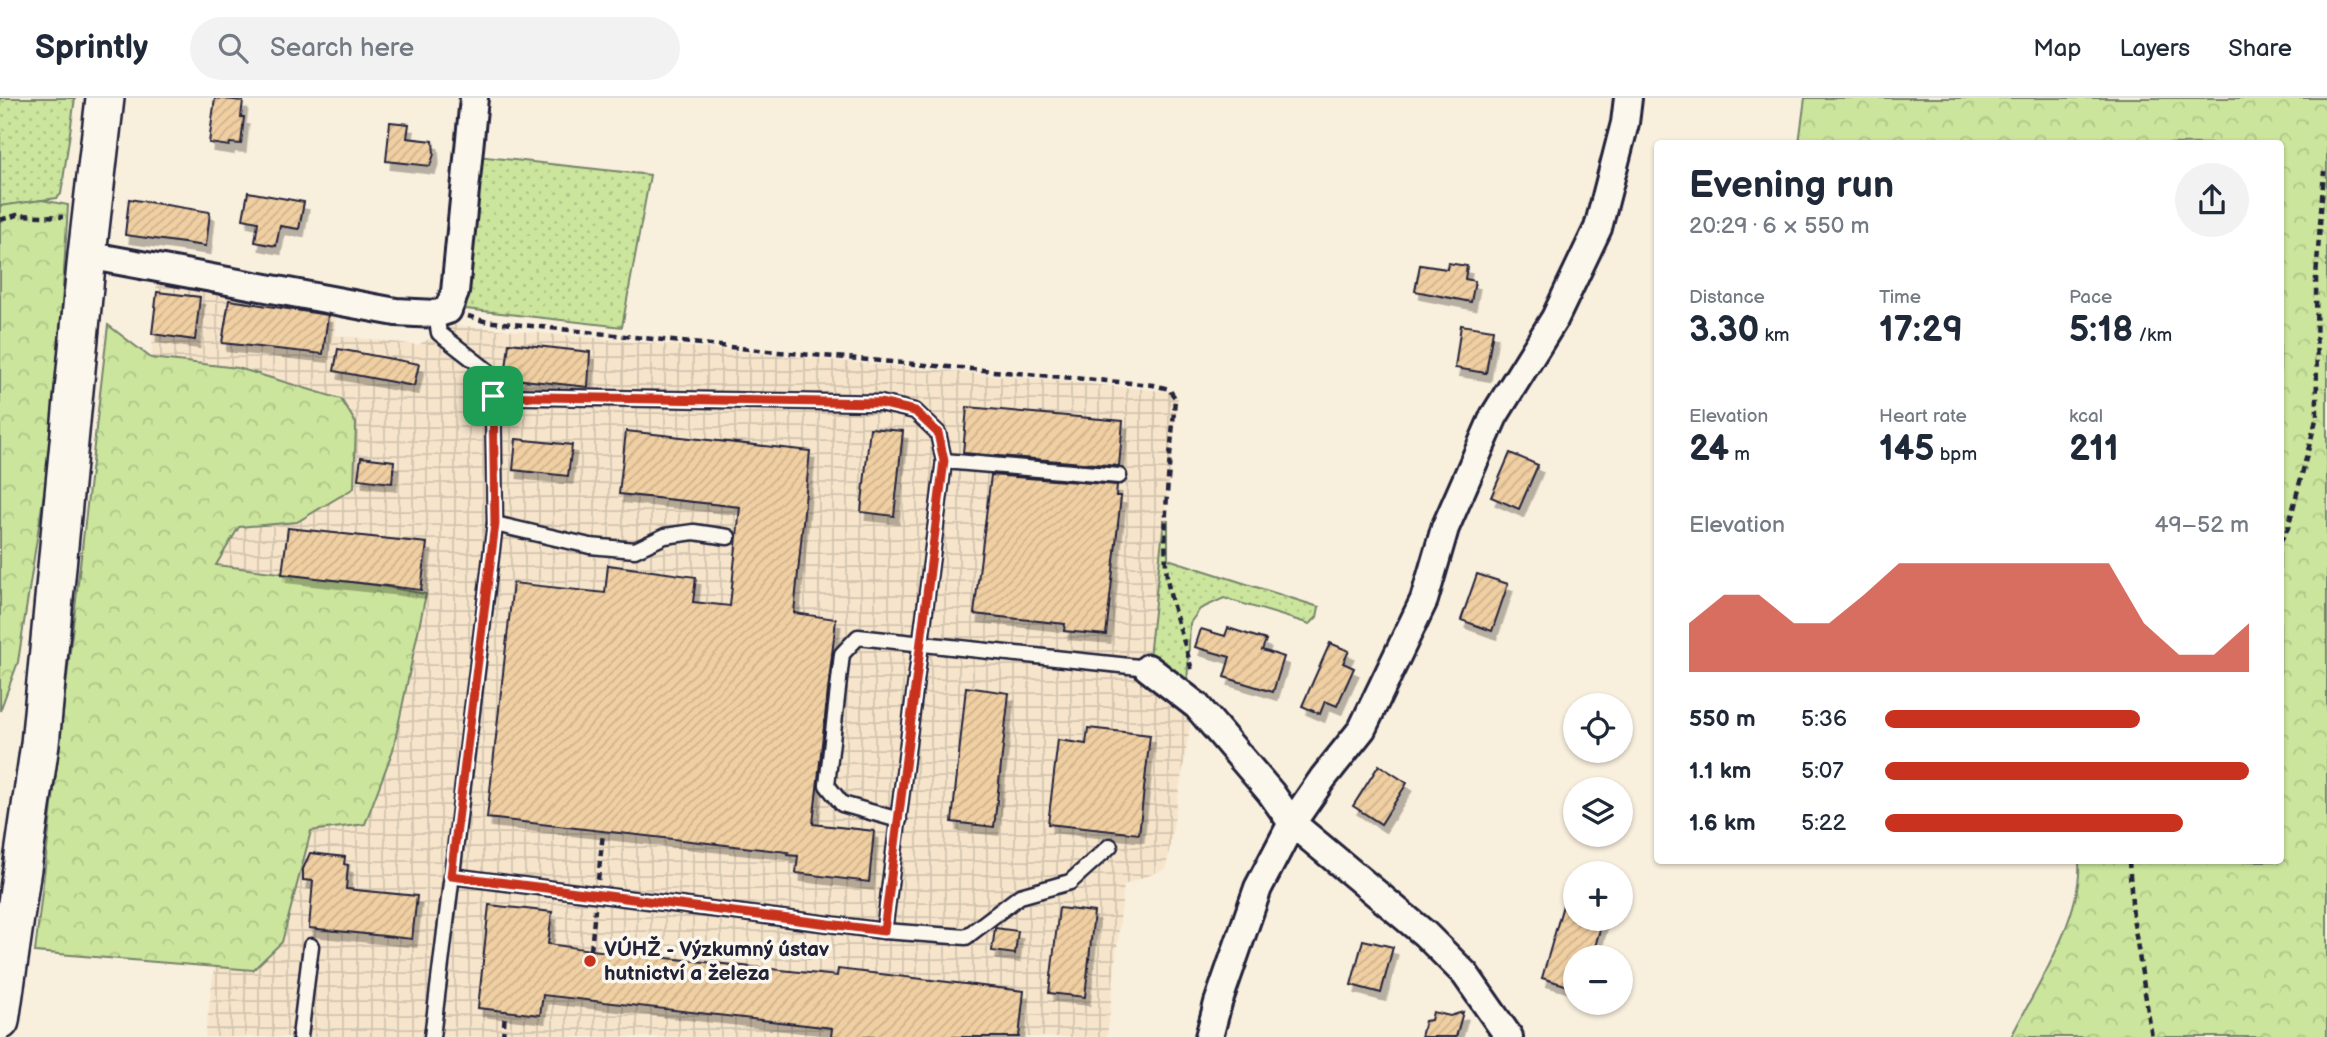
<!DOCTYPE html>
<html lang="en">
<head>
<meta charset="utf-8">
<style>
	:root { --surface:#fff; --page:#f2f2f3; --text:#1f2937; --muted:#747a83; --line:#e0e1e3; --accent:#c8321e }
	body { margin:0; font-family:"Balsamiq Sans",sans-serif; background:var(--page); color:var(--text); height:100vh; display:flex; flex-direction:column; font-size:26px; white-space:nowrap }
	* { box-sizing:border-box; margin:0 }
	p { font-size:23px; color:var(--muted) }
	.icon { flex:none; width:38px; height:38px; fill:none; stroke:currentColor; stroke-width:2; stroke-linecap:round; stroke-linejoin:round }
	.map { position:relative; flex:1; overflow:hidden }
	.drawer { position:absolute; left:1654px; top:42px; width:630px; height:724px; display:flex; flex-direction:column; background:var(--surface); border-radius:7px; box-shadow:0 2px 5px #0004 }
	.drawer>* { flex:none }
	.controls { position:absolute; left:1563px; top:595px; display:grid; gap:14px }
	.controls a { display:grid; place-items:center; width:70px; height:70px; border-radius:50%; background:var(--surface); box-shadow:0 2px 5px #0004; font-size:35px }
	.pin { position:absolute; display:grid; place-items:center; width:60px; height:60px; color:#fff; margin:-30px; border-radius:14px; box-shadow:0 4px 10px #0006 }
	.round { display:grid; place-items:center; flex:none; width:74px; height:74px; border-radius:37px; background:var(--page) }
	.head { display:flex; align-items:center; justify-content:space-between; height:119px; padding:0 35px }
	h1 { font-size:38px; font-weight:800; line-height:52px }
	.figures { display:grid; grid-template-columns:repeat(3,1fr); gap:10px; height:119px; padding:7px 35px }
	.figures div { display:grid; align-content:center }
	.figures b { font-size:35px; font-weight:800 }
	.figures small { font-size:19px; font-weight:400 }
	.figures p { font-size:19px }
	.chart { height:196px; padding:14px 35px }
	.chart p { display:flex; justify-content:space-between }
	.chart svg { width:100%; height:126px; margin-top:7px; fill:var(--accent); opacity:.7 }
	ul { padding:0 35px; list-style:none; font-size:23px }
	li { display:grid; grid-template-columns:112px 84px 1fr; align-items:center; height:52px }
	li i { height:18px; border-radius:9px; background:var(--accent) }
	header { display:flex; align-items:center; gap:42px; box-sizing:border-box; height:98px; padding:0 35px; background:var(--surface); border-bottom:2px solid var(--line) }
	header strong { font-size:33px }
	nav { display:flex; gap:38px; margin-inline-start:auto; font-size:24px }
	.search { width:490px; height:63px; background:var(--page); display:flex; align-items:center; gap:18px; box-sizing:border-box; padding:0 24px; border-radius:38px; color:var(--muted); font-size:26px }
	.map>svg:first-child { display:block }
</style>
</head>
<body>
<header>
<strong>Sprintly</strong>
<div class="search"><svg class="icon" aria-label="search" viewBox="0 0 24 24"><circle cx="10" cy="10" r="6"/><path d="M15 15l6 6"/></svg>Search here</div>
<nav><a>Map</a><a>Layers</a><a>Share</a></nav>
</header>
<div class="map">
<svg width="2327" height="939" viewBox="0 0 2327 939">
	<defs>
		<pattern id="industrial-grid" width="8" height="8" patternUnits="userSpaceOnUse" patternTransform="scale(1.75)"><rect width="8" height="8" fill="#f6e5cb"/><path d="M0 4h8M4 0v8" fill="none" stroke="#d3c4af"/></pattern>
		<pattern id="green-dots" width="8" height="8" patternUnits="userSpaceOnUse" patternTransform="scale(1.75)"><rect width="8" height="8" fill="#cbe59c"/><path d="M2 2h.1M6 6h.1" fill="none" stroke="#aec487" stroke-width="1.8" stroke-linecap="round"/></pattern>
		<pattern id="forest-crowns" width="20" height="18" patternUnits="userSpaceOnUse" patternTransform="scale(1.75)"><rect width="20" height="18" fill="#cbe59c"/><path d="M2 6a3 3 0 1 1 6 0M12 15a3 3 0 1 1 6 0" fill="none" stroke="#aec487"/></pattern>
		<pattern id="building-hatch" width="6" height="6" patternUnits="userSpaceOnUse" patternTransform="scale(1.75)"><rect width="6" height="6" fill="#f0cfa2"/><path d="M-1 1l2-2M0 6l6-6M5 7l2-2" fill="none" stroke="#ceb18c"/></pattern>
		<filter id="shadow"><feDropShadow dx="4.5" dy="8" stdDeviation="0" flood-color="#0004"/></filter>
	</defs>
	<rect width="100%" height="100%" fill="#f9efdd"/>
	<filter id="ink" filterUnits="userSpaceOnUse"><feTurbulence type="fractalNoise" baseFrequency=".0143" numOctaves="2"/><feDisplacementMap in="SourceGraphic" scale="14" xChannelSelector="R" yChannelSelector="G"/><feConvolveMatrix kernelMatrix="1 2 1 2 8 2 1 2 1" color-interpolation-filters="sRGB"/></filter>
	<g filter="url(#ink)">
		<!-- industrial -->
		<path fill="url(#industrial-grid)" d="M 158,169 L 338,202 L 334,237 L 418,247 L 454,227 L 1175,294 L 1178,299 L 1146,586 L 1191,622 L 1166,771 L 1124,787 L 1107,939 L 205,939 L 243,651 L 282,476 L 216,467 L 151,260 Z"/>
		<!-- green -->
		<g fill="url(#green-dots)" stroke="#76846c" stroke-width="2">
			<path d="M 0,0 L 75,0 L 61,96 L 57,100 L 0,108 Z"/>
			<path d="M 477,58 L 650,77 L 622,229 L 466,211 L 461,195 Z"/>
			<path d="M 1164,422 L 1168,423 L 1168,461 L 1319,509 L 1317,519 L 1310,526 L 1224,500 L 1200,511 L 1190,525 L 1187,589 L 1149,559 Z"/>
		</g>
		<!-- forest -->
		<g fill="url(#forest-crowns)" stroke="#76846c" stroke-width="2">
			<path d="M 1805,0 L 2327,0 L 2327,939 L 2011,939 C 2036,890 2083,818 2079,763 L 2280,763 L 2280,46 L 1799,45 Z"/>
			<path d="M 42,102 L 68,107 L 55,323 L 18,564 L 0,613 L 0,108 Z"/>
			<path d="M 108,227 L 151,260 L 238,270 L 341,301 L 356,325 L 354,390 L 297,424 L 239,429 L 216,467 L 375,487 L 426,496 L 393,652 L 365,726 L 311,733 L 282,844 L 253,872 L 35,854 Z"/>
		</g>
		<!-- building -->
		<g fill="url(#building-hatch)" stroke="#22223b" stroke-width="2" filter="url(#shadow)">
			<path d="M 215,0 L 243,3 L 241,19 L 244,19 L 241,46 L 230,45 L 229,48 L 209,45 Z"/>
			<path d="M 390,24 L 409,26 L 407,40 L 433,43 L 434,56 L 430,68 L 386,63 Z"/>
			<path d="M 248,94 L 304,104 L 299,131 L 280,128 L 276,148 L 255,144 L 258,124 L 243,121 Z"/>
			<path d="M 129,101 L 210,114 L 206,148 L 125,137 Z"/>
			<path d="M 1448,165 L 1467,168 L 1465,181 L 1475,183 L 1471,204 L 1415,193 L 1420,167 L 1447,171 Z"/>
			<path d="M 157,194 L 200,199 L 195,242 L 152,236 Z"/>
			<path d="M 229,202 L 328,217 L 323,256 L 222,245 Z"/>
			<path d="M 1461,227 L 1493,232 L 1486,275 L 1455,270 Z"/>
			<path d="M 509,245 L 590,254 L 588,289 L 505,280 Z"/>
			<path d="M 338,251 L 419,266 L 414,288 L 334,273 Z"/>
			<path d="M 967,309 L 1123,323 L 1119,368 L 963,355 Z"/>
			<path d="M 870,330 L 903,333 L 894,418 L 861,414 Z"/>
			<path d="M 626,333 L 810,353 L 794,515 L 836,521 L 813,726 L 874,733 L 869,784 L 796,775 L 798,758 L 787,757 L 788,754 L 487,720 L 513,485 L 605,495 L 608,467 L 696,479 L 693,504 L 730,508 L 740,409 L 619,396 Z"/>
			<path d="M 516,341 L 572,347 L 568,378 L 513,372 Z"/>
			<path d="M 1510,355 L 1538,367 L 1519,411 L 1491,399 Z"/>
			<path d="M 361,359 L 394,363 L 392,385 L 358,381 Z"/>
			<path d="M 991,377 L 1117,387 L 1116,398 L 1121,398 L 1106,537 L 1064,533 L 1065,526 L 974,516 Z"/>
			<path d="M 288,430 L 427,445 L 421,492 L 282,476 Z"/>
			<path d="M 1477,476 L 1508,486 L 1492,533 L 1461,522 Z"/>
			<path d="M 1228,530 L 1266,542 L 1262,552 L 1284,559 L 1273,594 L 1224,579 L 1230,559 L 1195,549 L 1201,531 L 1225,538 Z"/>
			<path d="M 1330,545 L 1349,553 L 1343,565 L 1354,570 L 1337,608 L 1325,603 L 1320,616 L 1302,608 Z"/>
			<path d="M 966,589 L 1009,595 L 994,729 L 952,724 Z"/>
			<path d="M 1088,630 L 1150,637 L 1139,736 L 1048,726 L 1058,642 L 1086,646 Z"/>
			<path d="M 1379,667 L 1407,685 L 1381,726 L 1353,708 Z"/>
			<path d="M 310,755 L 345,759 L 344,766 L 348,767 L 346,791 L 417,798 L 412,841 L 309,830 L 313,783 L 303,782 L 303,771 Z"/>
			<path d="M 1570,783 L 1575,784 L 1575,821 L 1603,821 L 1592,859 L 1575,859 L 1575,890 L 1542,880 Z"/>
			<path d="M 489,807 L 552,814 L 548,846 L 591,852 L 837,878 L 838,871 L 1024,893 L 1019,939 L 831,939 L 832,930 L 543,897 L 540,917 L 478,910 Z"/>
			<path d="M 1059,810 L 1094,814 L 1085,899 L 1049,895 Z"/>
			<path d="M 995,830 L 1018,833 L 1015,856 L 992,853 Z"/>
			<path d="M 1363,842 L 1393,849 L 1381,895 L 1351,887 Z"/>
			<path d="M 1433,914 L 1450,918 L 1463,914 L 1456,939 L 1421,939 L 1425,923 L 1431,922 Z"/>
		</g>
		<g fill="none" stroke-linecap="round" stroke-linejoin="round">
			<defs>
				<g id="service">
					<path d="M 436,216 L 439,235 L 489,274 L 493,298"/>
					<path d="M 944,363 L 1119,378"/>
					<path d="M 495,426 L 590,448 L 635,452 L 665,438 L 694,434 L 728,439"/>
					<path d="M 899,722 L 842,706 L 827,687 L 842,556 L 858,539 L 1148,570"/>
					<path d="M 451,778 L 884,833 L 966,839 L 1020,798 L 1070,784 L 1110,748"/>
					<path d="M 300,939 L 311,848"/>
					<path d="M 432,939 L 495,426 L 493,298 L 880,305 L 915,313 L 938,335 L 944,363 L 884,833"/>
				</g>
				<g id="minor">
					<path d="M 87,157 L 396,214 L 436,216 L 448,212 L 455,194 L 474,0"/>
					<path d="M 1148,570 L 1197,608 L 1271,695 L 1292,725 L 1425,836 L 1465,876 L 1509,939"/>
					<path d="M 1209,939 L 1218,905 L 1258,790 L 1292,725 L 1323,680 L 1362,631 L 1424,502 L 1445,430 L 1494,318 L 1555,220 L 1598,130 L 1625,25 L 1628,0"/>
				</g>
				<path id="secondary" d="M 0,923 L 40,646 L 87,157 L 105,0"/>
			</defs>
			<!-- service casing -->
			<use href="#service" stroke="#22223b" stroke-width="19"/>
			<!-- minor casing -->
			<use href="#minor" stroke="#22223b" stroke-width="32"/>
			<!-- secondary casing -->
			<use href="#secondary" stroke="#22223b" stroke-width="42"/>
			<!-- path -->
			<g stroke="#22223b" stroke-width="4.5" stroke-dasharray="7 5" stroke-linecap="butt">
				<path d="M 0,122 L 17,117 L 63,119"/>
				<path d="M 468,218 L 484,223 L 767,253 L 1153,287 L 1169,291 L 1175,300 C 1171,355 1163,412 1166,468 C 1168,504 1184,538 1192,573"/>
				<path d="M 2280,444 L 2288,430 L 2317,318 L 2316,179 L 2324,73"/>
				<path d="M 2129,763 L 2133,819 L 2152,939"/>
				<path d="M 598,782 L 603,735"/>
				<path d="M 591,852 L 595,811"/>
				<path d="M 503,939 L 505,915"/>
			</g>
			<!-- service -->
			<use href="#service" stroke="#fbf7ec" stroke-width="14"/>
			<!-- minor -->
			<use href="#minor" stroke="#fbf7ec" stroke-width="26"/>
			<!-- secondary -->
			<use href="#secondary" stroke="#fbf7ec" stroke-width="37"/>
		</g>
	</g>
	<g fill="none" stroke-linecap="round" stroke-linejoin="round" filter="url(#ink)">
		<defs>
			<path id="route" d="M 493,298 L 880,305 L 915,313 L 938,335 L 944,363 L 884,833 L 451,778 L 495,426 Z"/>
		</defs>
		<!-- route casing -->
		<use href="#route" stroke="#fff" stroke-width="14"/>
		<!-- route -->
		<use href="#route" stroke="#c8321e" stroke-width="9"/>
	</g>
	<!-- markers -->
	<circle fill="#c8321e" stroke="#fbf7ec" stroke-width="2.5" cx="590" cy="863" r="7"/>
	<g text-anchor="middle" stroke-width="7" stroke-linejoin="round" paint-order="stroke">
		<!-- poi labels -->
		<g font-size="21" font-weight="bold" fill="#22223b" stroke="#fbf7ec" text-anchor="start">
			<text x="604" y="858">VÚHŽ - Výzkumný ústav<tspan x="604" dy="24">hutnictví a železa</tspan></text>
		</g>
	</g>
</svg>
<div class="controls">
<a><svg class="icon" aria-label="locate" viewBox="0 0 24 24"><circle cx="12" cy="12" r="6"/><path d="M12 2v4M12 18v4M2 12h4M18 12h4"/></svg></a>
<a><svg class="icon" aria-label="layers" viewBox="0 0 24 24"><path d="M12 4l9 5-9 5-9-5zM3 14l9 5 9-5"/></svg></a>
<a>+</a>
<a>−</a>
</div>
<div class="pin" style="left:493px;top:298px;background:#1e9e55"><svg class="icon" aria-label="arrive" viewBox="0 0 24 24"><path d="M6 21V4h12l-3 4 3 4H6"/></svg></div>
<section class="drawer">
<div class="head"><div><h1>Evening run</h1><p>20:29 · 6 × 550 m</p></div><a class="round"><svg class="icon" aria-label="share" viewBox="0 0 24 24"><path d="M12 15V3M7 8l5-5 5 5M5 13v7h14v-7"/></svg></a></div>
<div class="figures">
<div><p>Distance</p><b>3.30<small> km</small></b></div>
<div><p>Time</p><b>17:29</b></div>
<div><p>Pace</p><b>5:18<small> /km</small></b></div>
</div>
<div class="figures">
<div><p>Elevation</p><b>24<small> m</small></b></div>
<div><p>Heart rate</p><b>145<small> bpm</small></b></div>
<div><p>kcal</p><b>211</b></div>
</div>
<div class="chart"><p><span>Elevation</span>49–52 m</p>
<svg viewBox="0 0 160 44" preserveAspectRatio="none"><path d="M0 44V27L10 17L20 17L30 27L40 27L50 17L60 6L70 6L80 6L90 6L100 6L110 6L120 6L130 27L140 38L150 38L160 27V44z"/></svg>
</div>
<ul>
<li><b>550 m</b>5:36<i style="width:70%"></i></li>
<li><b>1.1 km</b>5:07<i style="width:100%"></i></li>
<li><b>1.6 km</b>5:22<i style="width:82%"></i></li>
</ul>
</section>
</div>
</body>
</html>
